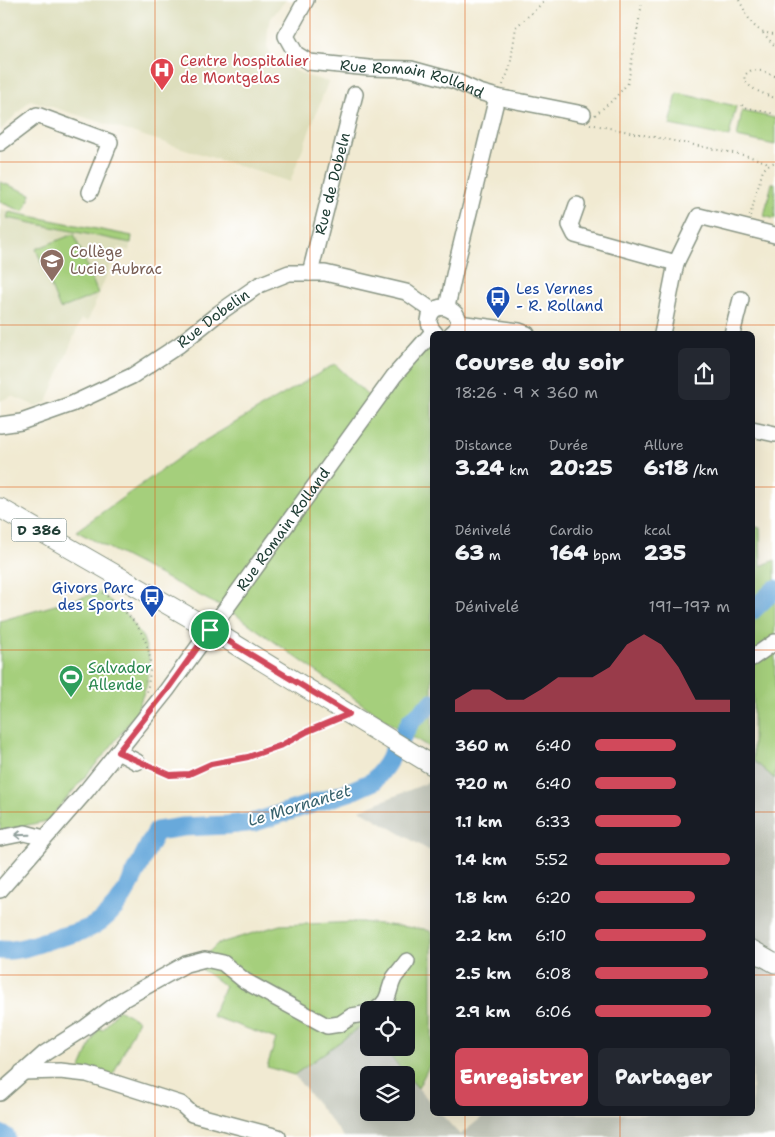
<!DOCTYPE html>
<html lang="fr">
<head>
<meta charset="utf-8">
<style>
	:root { --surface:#171b24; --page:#242831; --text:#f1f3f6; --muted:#9ea1a6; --accent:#d1495b }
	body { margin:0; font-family:"Shantell Sans",sans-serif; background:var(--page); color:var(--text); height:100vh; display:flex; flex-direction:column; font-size:19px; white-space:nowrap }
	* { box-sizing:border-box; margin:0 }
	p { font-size:16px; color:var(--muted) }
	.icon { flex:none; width:28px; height:28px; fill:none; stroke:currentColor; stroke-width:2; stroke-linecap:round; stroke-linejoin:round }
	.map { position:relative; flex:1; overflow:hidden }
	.details { position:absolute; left:430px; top:331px; width:325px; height:785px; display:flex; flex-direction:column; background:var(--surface); border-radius:8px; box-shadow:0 5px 20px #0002 }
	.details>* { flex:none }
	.controls { position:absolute; left:360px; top:1001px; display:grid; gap:10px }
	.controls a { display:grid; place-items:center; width:55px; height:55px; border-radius:8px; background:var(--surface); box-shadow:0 5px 20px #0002; font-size:25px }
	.pin { position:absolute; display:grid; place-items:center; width:42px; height:42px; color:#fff; margin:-21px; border:2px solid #fff; border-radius:50%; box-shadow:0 1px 5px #0007 }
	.round { display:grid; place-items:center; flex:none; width:52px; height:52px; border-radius:8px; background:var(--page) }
	.headline { display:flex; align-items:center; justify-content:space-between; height:85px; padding:0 25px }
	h1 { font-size:22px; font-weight:800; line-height:38px }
	.stats { display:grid; grid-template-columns:repeat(3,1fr); gap:8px; height:85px; padding:5px 25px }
	.stats div { display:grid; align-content:center }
	.stats b { font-size:21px; font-weight:800 }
	.stats small { font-size:14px; font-weight:400 }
	.stats p { font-size:14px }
	.chart { height:140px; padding:10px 25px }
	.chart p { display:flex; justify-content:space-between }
	.chart svg { width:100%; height:90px; margin-top:5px; fill:var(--accent); opacity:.7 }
	.primary-button { display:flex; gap:10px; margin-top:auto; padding:10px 25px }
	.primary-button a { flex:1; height:58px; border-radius:8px; background:var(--accent); color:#fff; font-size:20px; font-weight:800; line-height:58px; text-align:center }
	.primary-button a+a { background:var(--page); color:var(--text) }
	ul { padding:0 25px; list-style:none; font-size:16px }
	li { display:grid; grid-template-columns:80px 60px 1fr; align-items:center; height:38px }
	li i { height:12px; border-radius:6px; background:var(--accent) }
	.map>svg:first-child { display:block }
</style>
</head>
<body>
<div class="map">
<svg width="775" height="1137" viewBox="0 0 775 1137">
	<rect width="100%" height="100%" fill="#fff"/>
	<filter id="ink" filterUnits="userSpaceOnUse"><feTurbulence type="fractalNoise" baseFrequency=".02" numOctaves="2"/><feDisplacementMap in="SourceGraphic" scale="10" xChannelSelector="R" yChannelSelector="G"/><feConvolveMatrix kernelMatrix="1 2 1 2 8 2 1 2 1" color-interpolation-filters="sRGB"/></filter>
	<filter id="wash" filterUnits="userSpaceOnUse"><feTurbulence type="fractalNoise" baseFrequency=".0096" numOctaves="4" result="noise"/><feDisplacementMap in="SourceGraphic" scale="20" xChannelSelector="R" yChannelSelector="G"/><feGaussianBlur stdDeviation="1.12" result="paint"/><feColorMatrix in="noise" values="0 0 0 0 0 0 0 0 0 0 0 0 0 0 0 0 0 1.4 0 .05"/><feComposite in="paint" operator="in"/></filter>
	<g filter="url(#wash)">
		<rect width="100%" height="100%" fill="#f1ead2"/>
		<!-- built -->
		<g fill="#dddebc">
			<path d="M 0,0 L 286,0 L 271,18 L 268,29 L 267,46 L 272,56 L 283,65 L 305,75 L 328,82 L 290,182 L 30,100 L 0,131 Z"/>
			<path d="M 0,209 L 132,235 L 129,251 L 118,247 L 88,321 L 81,319 L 47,402 L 36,406 L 12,396 L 0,401 Z"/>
		</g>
		<!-- industrial -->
		<g fill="#c2c6b9" fill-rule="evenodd">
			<path d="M 753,760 L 775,779 L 775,1137 L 344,1137 L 294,1075 L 363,1025 L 369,1031 L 369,1048 L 383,1048 L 432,1104 L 432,1114 L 441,1114 L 460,1135 L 486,1114 L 752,1114 ZM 369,1075 L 406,1075 L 406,1112 L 369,1112 Z"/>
			<path d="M 432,781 L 432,852 L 360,810 Z"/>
		</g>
		<!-- green -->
		<g fill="#a5cf7b" stroke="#628658">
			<path d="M 677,93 L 736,106 L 729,137 L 670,125 Z"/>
			<path d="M 742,111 L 775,118 L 775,145 L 737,137 Z"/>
			<path d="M 0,182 L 31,194 L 24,212 L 0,202 Z"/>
			<path d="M 772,183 L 775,183 L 775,219 L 764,216 Z"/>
			<path d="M 9,212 L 132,236 L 131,243 L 7,218 Z"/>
			<path d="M 74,234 L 98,294 L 60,309 L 36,249 Z"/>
			<path d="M 416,338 L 432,344 L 432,749 L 385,720 L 235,614 L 76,531 L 194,447 L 335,364 L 368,396 Z"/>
			<path d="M 753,526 L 760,528 L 761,566 L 775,560 L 775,779 L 753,760 Z"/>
			<path d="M 100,592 L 129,617 L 143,638 L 149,657 L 147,684 L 136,713 L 109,749 L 47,821 L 0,831 L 0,621 Z"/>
			<path d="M 361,922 L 424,929 L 432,932 L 432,1060 L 418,1088 L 383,1048 L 406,1048 L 406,1010 L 369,1010 L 369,1031 L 363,1025 L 294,1075 L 267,1067 L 276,1039 L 212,1016 L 225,986 L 196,965 L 217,944 L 280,925 Z"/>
			<path d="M 118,1009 L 138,1020 L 114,1073 L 110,1077 L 80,1070 L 98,1028 L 103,1030 Z"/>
		</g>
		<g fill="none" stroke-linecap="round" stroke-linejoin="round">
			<!-- river -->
			<g stroke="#67a9db" stroke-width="19">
				<path d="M 752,611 L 775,589"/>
				<path d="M 0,950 C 18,952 35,944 52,939 C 66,935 81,933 93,926 C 129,905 136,864 157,831 L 183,827 L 228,825 L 255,822 L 349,792 L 374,781 L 386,765 L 411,721 L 432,703"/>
				<path d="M 0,1134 L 6,1137"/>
			</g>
		</g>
	</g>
	<g filter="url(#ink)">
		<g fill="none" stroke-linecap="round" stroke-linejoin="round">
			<defs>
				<g id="minor">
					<path id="s1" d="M 306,0 L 286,36 L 296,54 L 309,62 L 369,68 L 411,69 L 455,81 L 479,92 L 497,97 L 456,266 L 447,307"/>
					<path d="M 497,97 L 583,114"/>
					<path d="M 0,143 L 37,115 L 110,142 L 90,192"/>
					<path d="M 577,205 L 570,225 L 575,235 L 676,263 L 699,216 L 775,235"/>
					<path id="s2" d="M 310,273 L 355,94"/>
					<path d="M 458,323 L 519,331 L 527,334"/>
					<path d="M 436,334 C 432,330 429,326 429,321 C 432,292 476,316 451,334"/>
					<path d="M 662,334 L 676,263"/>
					<path d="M 732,334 L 741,299"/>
					<path id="s3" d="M 0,425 L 21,422 L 72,404 L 132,376 L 179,345 L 219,313 L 259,285 L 289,273 L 325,273 L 406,292 L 433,311"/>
					<path d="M 752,429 L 775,434"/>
					<path d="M 752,658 L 775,642"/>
					<path d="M 118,752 L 137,762"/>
					<path d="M 0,838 L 25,833 L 44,838"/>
					<path id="s4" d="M 0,890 L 87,790 L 167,690 L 394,376 L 433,332"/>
					<path d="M 376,1010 C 391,1000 387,992 394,978 C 398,972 403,967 407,961"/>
					<path d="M 22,1072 L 60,1071 L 87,1074 L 181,1104 L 192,1114 L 278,1137"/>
					<path d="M 0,1093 L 45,1053 L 86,1027 L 122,1000 L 186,964 L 205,959 L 223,963 L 245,981 L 327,1026 L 340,1024 L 352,1016 L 369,1013"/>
				</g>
				<g id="major">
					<path d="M 0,508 L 210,629 L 432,765"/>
					<path d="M 752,950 L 775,963"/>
				</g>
			</defs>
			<!-- minor casing -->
			<use href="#minor" stroke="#889483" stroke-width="18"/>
			<!-- major casing -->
			<use href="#major" stroke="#889483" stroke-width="21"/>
			<!-- path -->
			<g stroke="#889483" stroke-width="2" stroke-dasharray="1 4" stroke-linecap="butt">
				<path d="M 739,0 C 749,18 752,33 775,34"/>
				<path d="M 763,33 L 775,46"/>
				<path d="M 775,76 L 762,71 L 752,70 C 729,81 765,95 775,98"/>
				<path d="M 503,85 L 510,67 L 516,27 L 546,0"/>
				<path d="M 742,105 L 744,107 L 775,114"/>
				<path d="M 595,115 L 614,99 L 628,83 L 642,3"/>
				<path d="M 590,124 L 748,156 L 766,162 L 768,165"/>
				<path d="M 750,216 L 763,170 L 768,165 L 775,162"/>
				<path d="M 99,590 C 123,608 146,627 150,659 C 151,671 148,683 147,694"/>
				<path d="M 149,766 L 169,775 L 189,774 L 211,764 L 247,757 L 282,745 L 305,732 L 332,721"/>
			</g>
			<!-- minor -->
			<use href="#minor" stroke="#fff" stroke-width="15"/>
			<!-- major -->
			<use href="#major" stroke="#fff" stroke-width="19"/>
		</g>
		<!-- one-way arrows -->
		<defs><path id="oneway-shaft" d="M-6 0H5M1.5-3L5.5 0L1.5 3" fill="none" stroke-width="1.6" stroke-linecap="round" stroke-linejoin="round" transform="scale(1.25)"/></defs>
		<use stroke="#8f9e9a" href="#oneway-shaft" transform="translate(22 835) rotate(178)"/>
	</g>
	<g fill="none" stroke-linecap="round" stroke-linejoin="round" filter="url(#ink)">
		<defs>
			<path id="route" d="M 210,630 L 349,714 L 306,732 L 282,745 L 248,757 L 211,764 L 189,774 L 170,775 L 118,752 L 167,690 Z"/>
		</defs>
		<!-- route casing -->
		<use href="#route" stroke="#fff" stroke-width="10"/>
		<!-- route -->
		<use href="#route" stroke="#d1495b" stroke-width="6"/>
	</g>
	<!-- grid -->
	<path fill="none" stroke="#de580e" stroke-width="1" stroke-opacity="0.55" d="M 155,0 L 155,1137M 310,0 L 310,1137M 465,0 L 465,334M 620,0 L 620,334M 0,162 L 775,162M 0,325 L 775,325M 0,487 L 432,487M 752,487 L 775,487M 0,650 L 432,650M 752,650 L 775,650M 0,812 L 432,812M 752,812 L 775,812M 0,975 L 432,975M 752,975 L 775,975M 465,1114 L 465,1137M 620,1114 L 620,1137"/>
	<!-- icons -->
	<defs>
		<symbol id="hospital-pin" viewBox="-11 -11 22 30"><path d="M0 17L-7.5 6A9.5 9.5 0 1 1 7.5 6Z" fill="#e0444e" stroke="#fff"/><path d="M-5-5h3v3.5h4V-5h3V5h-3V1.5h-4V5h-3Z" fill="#fff"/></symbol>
		<symbol id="school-pin" viewBox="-11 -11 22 30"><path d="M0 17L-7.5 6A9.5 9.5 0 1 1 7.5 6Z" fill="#8d6e63" stroke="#fff"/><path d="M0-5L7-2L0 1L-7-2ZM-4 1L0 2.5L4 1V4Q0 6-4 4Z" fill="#fff"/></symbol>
		<symbol id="bus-pin" viewBox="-11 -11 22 30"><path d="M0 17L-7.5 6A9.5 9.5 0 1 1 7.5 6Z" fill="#1a4fb4" stroke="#fff"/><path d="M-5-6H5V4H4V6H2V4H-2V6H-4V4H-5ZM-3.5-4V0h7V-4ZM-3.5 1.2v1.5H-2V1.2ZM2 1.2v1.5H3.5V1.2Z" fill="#fff"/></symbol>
		<symbol id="stadium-pin" viewBox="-11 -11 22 30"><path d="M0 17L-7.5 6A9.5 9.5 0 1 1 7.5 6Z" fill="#2e9e5b" stroke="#fff"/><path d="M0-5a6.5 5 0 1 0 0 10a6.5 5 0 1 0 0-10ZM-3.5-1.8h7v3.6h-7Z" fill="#fff"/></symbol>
	</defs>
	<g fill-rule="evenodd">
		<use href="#hospital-pin" x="148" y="56" width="28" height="38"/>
		<use href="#school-pin" x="38" y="247" width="28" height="38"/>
		<use href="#bus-pin" x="484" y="284" width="28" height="38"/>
		<use href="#bus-pin" x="138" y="583" width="28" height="38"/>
		<use href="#stadium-pin" x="57" y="663" width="28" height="38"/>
	</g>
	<g text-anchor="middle" stroke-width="4" stroke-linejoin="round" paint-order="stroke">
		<!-- shield labels -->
		<rect fill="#fff" stroke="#627771" stroke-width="1" x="11.5" y="518.5" width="55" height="23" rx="4"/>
		<g font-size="14" font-weight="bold" fill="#1f3d34">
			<text x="39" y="535">D 386</text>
		</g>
		<!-- health labels -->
		<g font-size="15" fill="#be3a42" stroke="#fff" text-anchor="start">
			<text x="180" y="66">Centre hospitalier<tspan x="180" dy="17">de Montgelas</tspan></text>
		</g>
		<!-- street labels -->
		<g font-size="15" fill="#1f3d34" stroke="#fff">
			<text dy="5" stroke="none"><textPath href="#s1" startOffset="182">Rue Romain Rolland</textPath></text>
			<text dy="5" stroke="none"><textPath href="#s2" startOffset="92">Rue de Dobeln</textPath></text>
			<text dy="5" stroke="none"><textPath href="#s3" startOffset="241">Rue Dobelin</textPath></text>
			<text dy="5" stroke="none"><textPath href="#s4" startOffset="459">Rue Romain Rolland</textPath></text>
		</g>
		<!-- education labels -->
		<g font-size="15" fill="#785e54" stroke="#fff" text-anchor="start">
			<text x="70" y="257">Collège<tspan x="70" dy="17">Lucie Aubrac</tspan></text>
		</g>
		<!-- transit labels -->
		<g font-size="15" fill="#164399" stroke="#fff" text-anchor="start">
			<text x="516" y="294">Les Vernes<tspan x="516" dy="17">- R. Rolland</tspan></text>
			<text x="134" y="593" text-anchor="end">Givors Parc<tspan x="134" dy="17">des Sports</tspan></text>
		</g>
		<!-- leisure labels -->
		<g font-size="15" fill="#27864d" stroke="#fff" text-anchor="start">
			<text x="88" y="673">Salvador<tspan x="88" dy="17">Allende</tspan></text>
		</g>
		<!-- water labels -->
		<g font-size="16" font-style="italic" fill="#38636e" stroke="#fff">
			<text transform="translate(299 805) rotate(-17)" y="6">Le Mornantet</text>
		</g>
	</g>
</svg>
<div class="controls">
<a><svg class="icon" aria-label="locate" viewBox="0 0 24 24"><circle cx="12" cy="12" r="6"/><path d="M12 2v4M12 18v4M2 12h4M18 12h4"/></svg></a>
<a><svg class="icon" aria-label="layers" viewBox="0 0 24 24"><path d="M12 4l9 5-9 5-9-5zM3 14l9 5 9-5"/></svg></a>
</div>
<div class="pin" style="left:210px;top:630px;background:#1e9e55"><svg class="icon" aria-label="arrive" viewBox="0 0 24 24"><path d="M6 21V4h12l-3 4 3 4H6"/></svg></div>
<section class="details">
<div class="headline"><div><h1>Course du soir</h1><p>18:26 · 9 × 360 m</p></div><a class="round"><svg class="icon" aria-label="share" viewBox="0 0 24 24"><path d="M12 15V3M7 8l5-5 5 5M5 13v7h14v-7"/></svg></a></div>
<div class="stats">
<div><p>Distance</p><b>3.24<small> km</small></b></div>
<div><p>Durée</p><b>20:25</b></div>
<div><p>Allure</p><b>6:18<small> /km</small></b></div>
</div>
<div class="stats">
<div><p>Dénivelé</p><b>63<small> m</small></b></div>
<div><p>Cardio</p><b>164<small> bpm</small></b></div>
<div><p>kcal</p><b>235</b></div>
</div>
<div class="chart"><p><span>Dénivelé</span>191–197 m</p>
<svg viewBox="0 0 160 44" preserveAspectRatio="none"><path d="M0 44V38L10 33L20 33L30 38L40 38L50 33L60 27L70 27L80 27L90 22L100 11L110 6L120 11L130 22L140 38L150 38L160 38V44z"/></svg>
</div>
<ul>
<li><b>360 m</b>6:40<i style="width:60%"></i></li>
<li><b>720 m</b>6:40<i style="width:60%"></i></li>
<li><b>1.1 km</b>6:33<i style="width:64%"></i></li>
<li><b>1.4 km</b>5:52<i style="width:100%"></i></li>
<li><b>1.8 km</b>6:20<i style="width:74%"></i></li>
<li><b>2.2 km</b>6:10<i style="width:82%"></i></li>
<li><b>2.5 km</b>6:08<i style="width:84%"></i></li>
<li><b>2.9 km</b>6:06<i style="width:86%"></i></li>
</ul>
<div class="primary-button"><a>Enregistrer</a><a>Partager</a></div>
</section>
</div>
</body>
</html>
